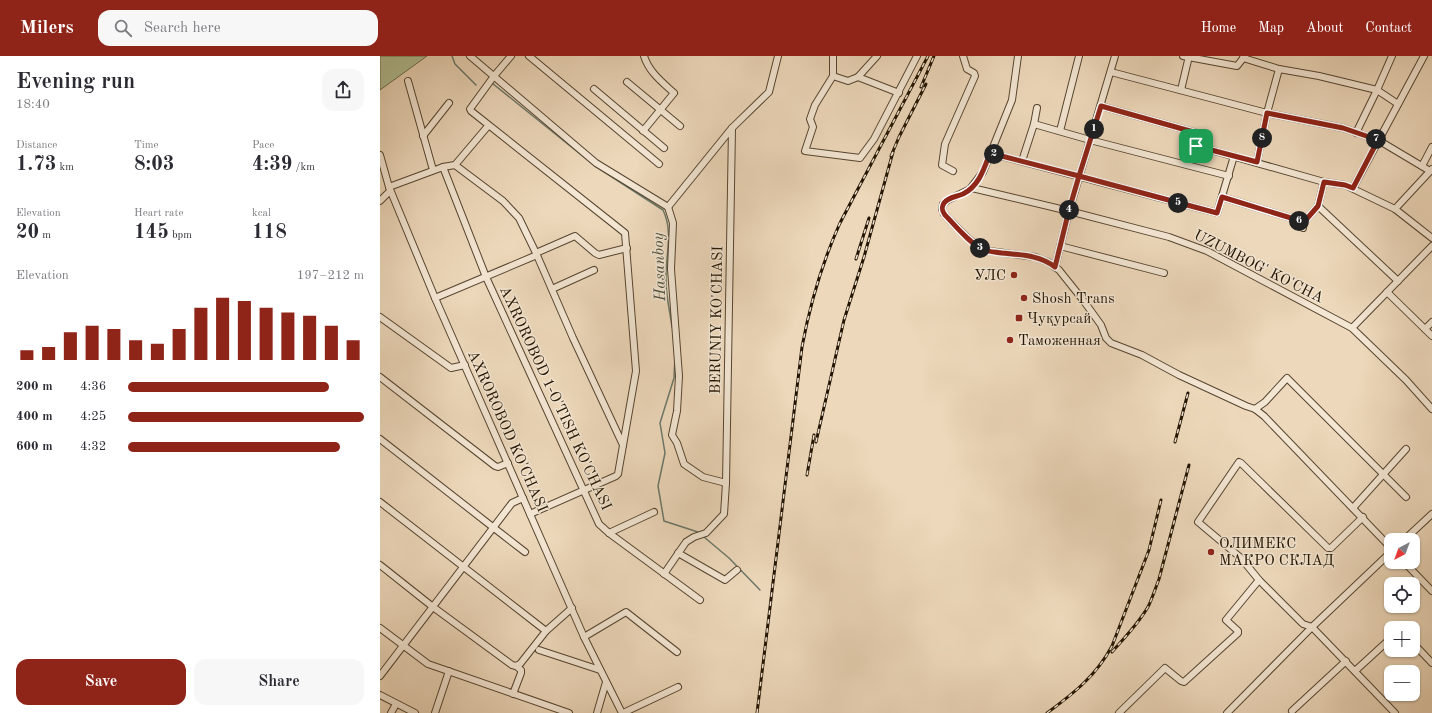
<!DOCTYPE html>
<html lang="en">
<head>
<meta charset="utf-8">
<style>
	:root { --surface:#fff; --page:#f7f7f7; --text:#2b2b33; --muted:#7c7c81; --accent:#8f2418 }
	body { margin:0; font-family:"Old Standard TT",serif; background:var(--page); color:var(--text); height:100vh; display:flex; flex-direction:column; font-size:15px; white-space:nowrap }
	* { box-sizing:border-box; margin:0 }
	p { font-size:13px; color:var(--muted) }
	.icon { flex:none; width:22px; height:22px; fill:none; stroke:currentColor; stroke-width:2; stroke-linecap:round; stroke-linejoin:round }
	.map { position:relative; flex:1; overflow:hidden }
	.sheet { display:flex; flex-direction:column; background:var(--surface); width:380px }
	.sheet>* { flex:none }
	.needle { width:26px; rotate:221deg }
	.buttons { position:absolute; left:1004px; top:477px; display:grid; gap:8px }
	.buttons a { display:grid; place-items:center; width:36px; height:36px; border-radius:8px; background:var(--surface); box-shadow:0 1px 3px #0004; font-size:20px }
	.pin { position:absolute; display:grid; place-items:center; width:34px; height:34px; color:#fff; margin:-17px; border-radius:8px; box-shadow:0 2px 6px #0006 }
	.km { position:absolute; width:20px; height:20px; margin:-10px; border-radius:50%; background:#222; color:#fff; font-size:11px; line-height:20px; text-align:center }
	.round { display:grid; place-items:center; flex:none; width:42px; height:42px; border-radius:12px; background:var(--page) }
	.head { display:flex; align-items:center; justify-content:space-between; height:68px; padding:0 16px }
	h1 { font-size:22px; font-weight:700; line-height:30px }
	.stats { display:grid; grid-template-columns:repeat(3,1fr); gap:6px; height:68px; padding:4px 16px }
	.stats div { display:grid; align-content:center }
	.stats b { font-size:20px; font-weight:700 }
	.stats small { font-size:11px; font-weight:400 }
	.stats p { font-size:11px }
	.chart { height:112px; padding:8px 16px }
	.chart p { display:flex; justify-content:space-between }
	.chart svg { width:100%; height:72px; margin-top:4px; stroke:var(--accent); stroke-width:6 }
	.primary-button { display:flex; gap:8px; margin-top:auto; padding:8px 16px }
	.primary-button a { flex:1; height:46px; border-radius:12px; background:var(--accent); color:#fff; font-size:16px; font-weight:700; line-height:46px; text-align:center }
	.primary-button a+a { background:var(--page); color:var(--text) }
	ul { padding:0 16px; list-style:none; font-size:13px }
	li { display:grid; grid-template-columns:64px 48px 1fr; align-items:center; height:30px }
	li i { height:10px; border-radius:5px; background:var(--accent) }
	header { display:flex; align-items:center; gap:24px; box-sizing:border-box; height:56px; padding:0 20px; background:var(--accent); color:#fff }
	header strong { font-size:19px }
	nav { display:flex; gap:22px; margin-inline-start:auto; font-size:14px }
	.search { width:280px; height:36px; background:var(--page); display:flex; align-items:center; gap:10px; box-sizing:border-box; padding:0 14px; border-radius:12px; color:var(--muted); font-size:15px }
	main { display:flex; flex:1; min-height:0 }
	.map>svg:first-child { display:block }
</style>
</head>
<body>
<header>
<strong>Milers</strong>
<div class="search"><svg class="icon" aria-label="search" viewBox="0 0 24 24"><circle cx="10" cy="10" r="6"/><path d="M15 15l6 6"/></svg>Search here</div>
<nav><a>Home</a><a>Map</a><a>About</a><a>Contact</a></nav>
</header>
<main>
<section class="sheet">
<div class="head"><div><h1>Evening run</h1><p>18:40</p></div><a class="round"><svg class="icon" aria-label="share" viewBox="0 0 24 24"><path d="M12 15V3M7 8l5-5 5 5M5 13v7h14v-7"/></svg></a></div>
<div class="stats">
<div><p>Distance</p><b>1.73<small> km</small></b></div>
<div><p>Time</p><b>8:03</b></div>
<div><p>Pace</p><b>4:39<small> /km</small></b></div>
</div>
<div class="stats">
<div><p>Elevation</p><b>20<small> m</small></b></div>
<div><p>Heart rate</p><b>145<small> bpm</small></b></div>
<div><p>kcal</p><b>118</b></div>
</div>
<div class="chart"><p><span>Elevation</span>197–212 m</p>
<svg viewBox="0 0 160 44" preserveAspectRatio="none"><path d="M5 44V38M15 44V36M25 44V27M35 44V23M45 44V25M55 44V32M65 44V34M75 44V25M85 44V12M95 44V6M105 44V8M115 44V12M125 44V15M135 44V17M145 44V23M155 44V32"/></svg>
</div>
<ul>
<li><b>200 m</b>4:36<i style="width:85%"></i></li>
<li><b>400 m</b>4:25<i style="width:100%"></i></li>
<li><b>600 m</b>4:32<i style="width:90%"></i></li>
</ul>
<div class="primary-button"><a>Save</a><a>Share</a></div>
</section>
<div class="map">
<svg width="1052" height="657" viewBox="0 0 1052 657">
	<rect width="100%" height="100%" fill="#edd8bb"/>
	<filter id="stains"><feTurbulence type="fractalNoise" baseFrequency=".005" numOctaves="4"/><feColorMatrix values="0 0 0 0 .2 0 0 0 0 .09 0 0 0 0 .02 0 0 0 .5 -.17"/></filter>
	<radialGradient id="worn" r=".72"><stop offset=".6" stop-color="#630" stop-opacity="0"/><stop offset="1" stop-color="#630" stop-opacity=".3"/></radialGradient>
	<!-- green -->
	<path fill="#b2c095" stroke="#6a6a4b" d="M 0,0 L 47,0 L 0,34 Z"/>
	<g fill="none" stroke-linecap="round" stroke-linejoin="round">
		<!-- stream -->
		<g stroke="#6a786a" stroke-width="1.5">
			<path d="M 72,0 L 75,8 L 96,29"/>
			<path d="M 112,27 L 215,110 L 283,154 C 294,177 285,200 286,225 C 286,240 290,256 292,271"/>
			<path d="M 295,301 L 294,322 L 280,367 L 285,397 L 278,430 L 284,465 L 318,476"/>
			<path d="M 324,481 L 349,502 L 380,534"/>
		</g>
		<defs>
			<g id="minor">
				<path d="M 90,0 L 216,107 L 288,151"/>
				<path d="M 131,0 L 114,20 L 90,53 L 91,55 L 245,177 L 256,315 L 238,418 L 236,420 L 150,458"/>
				<path d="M 149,0 L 279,108"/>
				<path d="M 453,0 L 453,20 L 435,49 L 430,63 L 433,71 L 425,95 L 480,102 L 494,83 L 537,0"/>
				<path d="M 638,0 L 632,44 L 603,116 L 590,133 L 568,144 L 563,148 L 562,153 L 564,158 C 576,170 593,191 609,195 L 655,201 L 668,206 L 679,214 L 703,244 L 721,269 L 726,282 L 731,287 L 762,299 L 799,319 L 866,350 L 875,353 L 884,360 L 1011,492"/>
				<path d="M 803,0 L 857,10 L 865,0"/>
				<path d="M 863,2 L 899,13 L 939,20 L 997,34 L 1018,48"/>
				<path d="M 731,16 L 887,57 L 963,72 L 998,84 L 1050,115"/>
				<path d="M 453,20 L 468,25 L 478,21 L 497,0"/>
				<path d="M 478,21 L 519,37"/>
				<path d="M 28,25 L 53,114"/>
				<path d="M 247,26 L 300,70"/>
				<path d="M 214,33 L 284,92"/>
				<path d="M 801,34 L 809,0"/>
				<path d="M 721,50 L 817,77 L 819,78 L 817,90 L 944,126 L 965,129 L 1015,153 L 1052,182"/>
				<path d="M 654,68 L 710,84 L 849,120"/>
				<path d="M 263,75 L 294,37 C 282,26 269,16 264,0"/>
				<path d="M 680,75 L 699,0"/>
				<path d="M 976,77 L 997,34 L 1012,0"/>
				<path d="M 43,80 L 69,47"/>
				<path d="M 610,97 L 837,157 L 854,100"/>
				<path d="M 0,99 L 9,131 L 55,242 L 204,581 L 242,657"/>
				<path d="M 642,105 L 654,68 L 657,52"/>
				<path d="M 877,106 L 887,57 L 899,13"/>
				<path d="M 75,109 L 123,145 L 139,162 L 156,197 L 193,282 L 243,389"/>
				<path d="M 1042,110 L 1052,91"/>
				<path d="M 63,111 L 106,221 L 219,468 L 229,477 L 320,544"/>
				<path d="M 573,115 L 562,109 L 565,88 L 595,20 L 594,17 L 587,13 L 583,0"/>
				<path d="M 9,131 L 63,111 L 75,109 L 108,70"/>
				<path d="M 592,132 L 689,155 L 789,181 L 827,195 L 972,272 L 1026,324 L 1052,353"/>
				<path d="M 973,132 L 1044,0"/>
				<path d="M 842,141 L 924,166"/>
				<path d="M 0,145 L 10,135"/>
				<path d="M 938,150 L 1018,225"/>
				<path d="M 288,151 L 293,167 L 291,213 L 299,320 L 297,355 L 292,379 L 297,387 L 304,408 L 323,421 L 346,427"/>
				<path d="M 288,151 L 352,72"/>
				<path d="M 1015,153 L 1052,113"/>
				<path d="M 923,172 L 924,166 L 938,150 L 944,126"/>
				<path d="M 680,190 L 784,217"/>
				<path d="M 156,197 L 195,180 L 215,197 L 219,199 L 247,192"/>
				<path d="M 675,211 L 689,155 L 735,0"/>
				<path d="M 172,233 L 214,214"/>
				<path d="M 1007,236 L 1052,280"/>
				<path d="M 55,242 L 157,199"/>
				<path d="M 0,261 L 71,312 L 85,309"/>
				<path d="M 972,272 L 1052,190"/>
				<path d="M 1045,273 L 1052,266"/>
				<path d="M 0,321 L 115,410 L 118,411 L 128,407"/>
				<path d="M 875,353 L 885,346 L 907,322 L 1026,441"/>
				<path d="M 0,383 L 114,472 L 145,496"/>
				<path d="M 0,446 L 166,575"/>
				<path d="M 973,452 L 1026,393"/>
				<path d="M 983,461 L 951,492 L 948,492 L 861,407 L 859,406 L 818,466 L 861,502 L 879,524 L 923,568 L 932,571 L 1015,657"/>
				<path d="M 229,477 L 274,456"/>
				<path d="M 1024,484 L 1052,458"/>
				<path d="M 298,497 L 345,524 L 357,514"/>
				<path d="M 1024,506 L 1052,535"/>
				<path d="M 0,509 L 53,551 L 132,609 L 136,610 L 140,608 L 166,575 L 192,552"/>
				<path d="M 284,518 L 306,486 L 314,481 L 326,477 L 344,458 L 346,427 L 352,72 L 389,36 L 398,0"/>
				<path d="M 0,572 L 48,608 L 189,657"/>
				<path d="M 204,581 L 246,556 L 297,596"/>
				<path d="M 1033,587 L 1052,607"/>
				<path d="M 159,594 L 220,614"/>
				<path d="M 975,615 L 1011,582"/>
				<path d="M 0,620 L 132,447 L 143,442"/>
				<path d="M 133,638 L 141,617 L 141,614 L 136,610"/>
				<path d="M 0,639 L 35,657"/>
				<path d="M 912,655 L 966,605"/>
				<path d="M 11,657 L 16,648"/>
				<path d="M 55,657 L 69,615"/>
				<path d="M 217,657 L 226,626"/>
				<path d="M 243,657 L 298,631"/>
				<path d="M 739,657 L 785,612 L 801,625 L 804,626 L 858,577 L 858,575 L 846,564 L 879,524"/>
				<path d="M 847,657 L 932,571 L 1011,496"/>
			</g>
		</defs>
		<!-- minor casing -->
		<use href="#minor" stroke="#564530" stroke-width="8"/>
		<!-- minor -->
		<use href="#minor" stroke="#f3e6d3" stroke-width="6"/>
		<defs>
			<g id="rail">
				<path d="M 541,31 L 554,0"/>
				<path d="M 511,100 L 519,81 L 546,28"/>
				<path d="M 476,203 L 489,162"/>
				<path d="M 436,386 L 464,264 L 484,201 L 513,96"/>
				<path d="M 795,386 L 808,337"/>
				<path d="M 427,419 L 434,379"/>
				<path d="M 732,596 C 745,581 760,566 769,549 C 773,540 776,531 779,523 L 809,409"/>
				<path d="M 377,657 L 422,291 C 430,248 442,207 460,167 L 548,0"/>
				<path d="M 667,657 C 694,637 716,620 732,590 L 769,494 L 781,444"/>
			</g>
		</defs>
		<!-- rail casing -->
		<use href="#rail" stroke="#231401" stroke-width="3"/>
		<!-- rail -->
		<use href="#rail" stroke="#f3e6d3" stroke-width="1.5" stroke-dasharray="4.5" stroke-linecap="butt"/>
	</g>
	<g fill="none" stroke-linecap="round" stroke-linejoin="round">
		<defs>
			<path id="route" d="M 816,90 L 819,78 L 817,77 L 721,50 L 699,120 L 610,97 C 604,113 599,130 583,138 C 576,141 568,141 564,147 C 561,152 562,155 565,159 C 575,169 590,188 604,194 C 610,196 616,196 622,197 C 641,199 660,199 675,211 L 689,154 L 699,120 L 837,157 L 842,141 L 924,166 L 938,150 L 944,126 L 965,129 L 973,132 L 998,84 L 963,72 L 887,57 L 877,106 L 816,90"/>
		</defs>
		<!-- route casing -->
		<use href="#route" stroke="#fff" stroke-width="8"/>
		<!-- route -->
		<use href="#route" stroke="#8f2418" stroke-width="5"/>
	</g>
	<!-- markers -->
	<g fill="#8f2418" stroke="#f3e6d3" stroke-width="1.5">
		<circle cx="634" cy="219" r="4"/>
		<circle cx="644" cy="242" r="4"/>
		<rect x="635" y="258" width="8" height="8" rx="2"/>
		<circle cx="630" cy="284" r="4"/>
		<circle cx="831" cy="496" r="4"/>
	</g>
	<g text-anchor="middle" stroke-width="3" stroke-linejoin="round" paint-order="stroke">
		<!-- street labels -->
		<g font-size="15" fill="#231401" stroke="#f3e6d3">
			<text transform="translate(879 210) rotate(27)" y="5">UZUMBOG' KO'CHA</text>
			<text transform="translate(336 264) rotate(-89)" y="5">BERUNIY KO'CHASI</text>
			<text transform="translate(176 342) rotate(65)" y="5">AXROROBOD 1-O'TISH KO'CHASI</text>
			<text transform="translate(128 375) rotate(66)" y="5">AXROROBOD KO'CHASI</text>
		</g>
		<!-- poi labels -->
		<g font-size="15" fill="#231401" stroke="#f3e6d3" text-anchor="start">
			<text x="626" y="224" text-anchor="end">УЛС</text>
			<text x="652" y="247">Shosh Trans</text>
			<text x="647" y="267">Чуқурсай</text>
			<text x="638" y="289">Таможенная</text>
			<text x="839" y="492">ОЛИМЕКС<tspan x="839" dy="17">МАКРО СКЛАД</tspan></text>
		</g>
		<!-- water labels -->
		<g font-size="16" font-style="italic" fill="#4c4e3e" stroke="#f3e6d3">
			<text transform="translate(278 211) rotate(-92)" y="6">Hasanboy</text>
		</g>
	</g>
	<rect width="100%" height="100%" filter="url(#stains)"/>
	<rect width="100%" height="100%" fill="url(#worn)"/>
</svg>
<div class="buttons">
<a><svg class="needle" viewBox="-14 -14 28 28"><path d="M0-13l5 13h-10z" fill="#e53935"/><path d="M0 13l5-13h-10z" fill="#7c7c81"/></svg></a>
<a><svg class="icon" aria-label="locate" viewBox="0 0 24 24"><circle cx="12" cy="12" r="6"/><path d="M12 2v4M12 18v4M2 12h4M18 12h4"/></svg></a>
<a>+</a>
<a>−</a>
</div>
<div class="pin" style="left:816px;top:90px;background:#1e9e55"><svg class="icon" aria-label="arrive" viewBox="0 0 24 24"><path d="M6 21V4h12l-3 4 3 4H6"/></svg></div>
<b class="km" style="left:714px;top:73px">1</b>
<b class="km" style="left:614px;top:98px">2</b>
<b class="km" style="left:600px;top:192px">3</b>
<b class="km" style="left:689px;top:154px">4</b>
<b class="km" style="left:798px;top:147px">5</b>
<b class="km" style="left:919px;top:165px">6</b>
<b class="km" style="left:996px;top:83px">7</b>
<b class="km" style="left:882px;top:82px">8</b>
</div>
</main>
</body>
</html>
